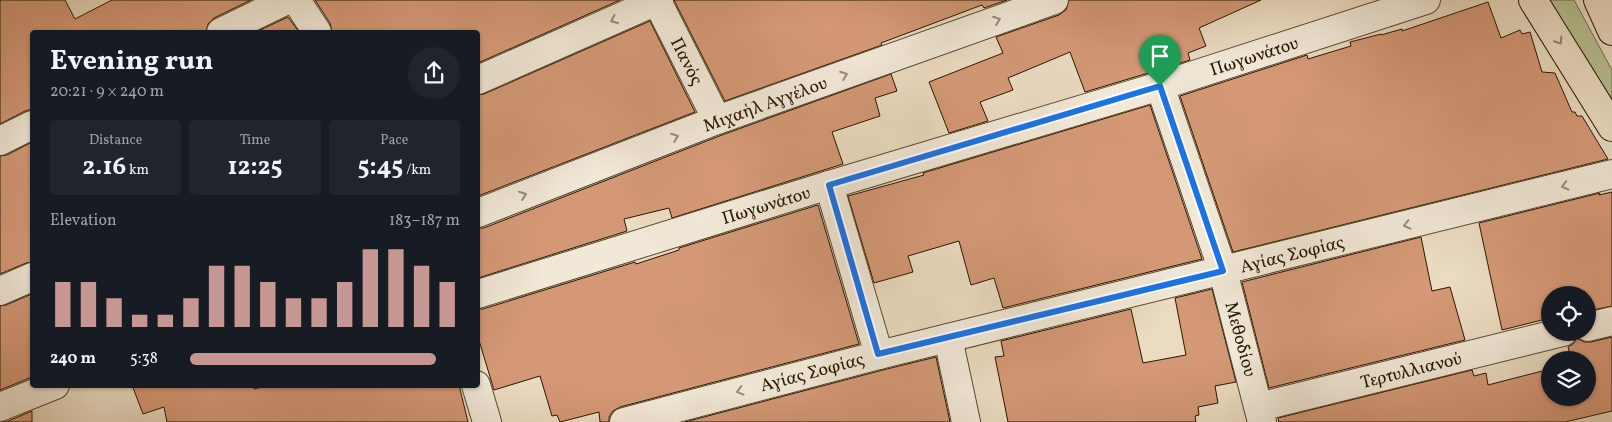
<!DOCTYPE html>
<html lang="en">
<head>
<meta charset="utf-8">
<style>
	:root { --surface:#171b24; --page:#20242c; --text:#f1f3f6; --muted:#9ea1a6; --accent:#c59692 }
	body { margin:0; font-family:Vollkorn,serif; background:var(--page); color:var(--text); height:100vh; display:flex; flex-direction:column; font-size:19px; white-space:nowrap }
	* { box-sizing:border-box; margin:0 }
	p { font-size:16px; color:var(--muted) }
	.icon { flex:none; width:28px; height:28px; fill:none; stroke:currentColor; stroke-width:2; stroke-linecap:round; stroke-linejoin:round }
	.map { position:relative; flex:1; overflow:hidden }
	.sheet { position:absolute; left:30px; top:30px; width:450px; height:358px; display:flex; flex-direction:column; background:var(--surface); border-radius:5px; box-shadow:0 1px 4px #0004 }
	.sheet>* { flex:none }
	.controls { position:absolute; left:1541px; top:286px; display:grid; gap:10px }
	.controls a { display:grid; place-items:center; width:55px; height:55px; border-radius:50%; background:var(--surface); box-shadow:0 1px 4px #0004; font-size:25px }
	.pin { position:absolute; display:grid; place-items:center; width:42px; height:42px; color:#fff; margin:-51px -21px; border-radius:50% 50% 50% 0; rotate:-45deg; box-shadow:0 0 5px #0007 }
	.pin .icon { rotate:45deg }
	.round { display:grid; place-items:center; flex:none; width:52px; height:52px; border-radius:26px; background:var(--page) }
	.summary { display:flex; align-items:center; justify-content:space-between; height:85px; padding:0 20px }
	h1 { font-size:28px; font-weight:700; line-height:38px }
	.stats { display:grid; grid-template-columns:repeat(3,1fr); gap:8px; height:85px; padding:5px 20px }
	.stats div { display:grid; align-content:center; border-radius:5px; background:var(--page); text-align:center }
	.stats b { font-size:25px; font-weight:700 }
	.stats small { font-size:14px; font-weight:400 }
	.stats p { font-size:14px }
	.chart { height:140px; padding:10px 20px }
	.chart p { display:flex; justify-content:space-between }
	.chart svg { width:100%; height:90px; margin-top:5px; stroke:var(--accent); stroke-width:6 }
	ul { padding:0 20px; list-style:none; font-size:16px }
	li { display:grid; grid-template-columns:80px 60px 1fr; align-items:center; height:38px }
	li i { height:12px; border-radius:6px; background:var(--accent) }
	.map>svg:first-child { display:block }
</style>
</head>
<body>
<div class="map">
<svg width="1612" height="422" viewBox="0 0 1612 422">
	<rect width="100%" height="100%" fill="#eadbc1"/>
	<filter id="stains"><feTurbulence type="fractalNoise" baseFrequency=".004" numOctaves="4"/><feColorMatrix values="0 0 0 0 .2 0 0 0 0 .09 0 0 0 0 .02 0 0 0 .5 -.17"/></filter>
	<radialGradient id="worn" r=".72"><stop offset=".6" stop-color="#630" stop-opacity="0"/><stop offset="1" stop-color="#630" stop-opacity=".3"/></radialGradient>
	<!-- green -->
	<path fill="#b7c092" stroke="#706c49" d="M 1548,0 L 1574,0 L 1612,70 L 1612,105 Z"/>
	<!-- building -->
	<g fill="#d49876" stroke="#281700">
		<path d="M 0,0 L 65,0 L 75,19 L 112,0 L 251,0 L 214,18 L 208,24 L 206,32 L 32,32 L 32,109 L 25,111 L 0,124 Z"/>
		<path d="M 315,0 L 620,0 L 478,63 L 478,32 L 332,32 L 330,23 Z"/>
		<path d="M 674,0 L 1007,0 L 984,8 L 982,5 L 881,43 L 882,45 L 725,101 Z"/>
		<path d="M 1069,0 L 1261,0 L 1199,28 L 1206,46 L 1188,53 L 1190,60 L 1155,71 L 1085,92 L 1070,52 L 1008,78 L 1013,90 L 980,102 L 988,121 L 949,133 L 929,82 L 1003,53 L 996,37 L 1059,15 L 1066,10 Z"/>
		<path d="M 1488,2 L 1501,38 L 1520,30 L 1522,34 L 1530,32 L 1542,72 L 1555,73 L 1572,112 L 1575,112 L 1577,116 L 1582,116 L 1608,159 L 1233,252 L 1180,96 L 1307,55 L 1308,59 L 1351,46 L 1350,42 L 1381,34 L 1381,35 L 1402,29 L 1402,31 Z"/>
		<path d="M 288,17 L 299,32 L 256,32 Z"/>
		<path d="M 650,21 L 695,112 L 478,196 L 478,95 L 484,94 Z"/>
		<path d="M 891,74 L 897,91 L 875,98 L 880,116 L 832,132 L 843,164 L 672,218 L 669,208 L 624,219 L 627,231 L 478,278 L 478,228 L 484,228 L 722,135 Z"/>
		<path d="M 1150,105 L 1202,259 L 1003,308 L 994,278 L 971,285 L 959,241 L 908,256 L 913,272 L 874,283 L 848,196 L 924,175 L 923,173 Z"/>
		<path d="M 32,142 L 32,262 L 26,263 L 0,274 L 0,156 L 7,155 Z"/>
		<path d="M 1612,192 L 1612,306 L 1588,311 L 1588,295 L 1550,295 L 1550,318 L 1502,330 L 1479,223 L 1600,193 L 1599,195 Z"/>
		<path d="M 818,205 L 859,344 L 620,407 L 613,411 L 609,417 L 609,422 L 600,422 L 599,412 L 560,422 L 557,415 L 552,416 L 540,376 L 494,390 L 478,337 L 478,309 L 483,309 L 635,262 L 636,264 L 679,250 L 679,248 Z"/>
		<path d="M 1421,237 L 1432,291 L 1450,287 L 1465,340 L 1269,388 L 1242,282 Z"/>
		<path d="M 1212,289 L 1236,382 L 1215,386 L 1218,403 L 1198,407 L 1199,415 L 1195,416 L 1196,422 L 1008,422 L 995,357 L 1004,356 L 1001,341 L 1131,309 L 1143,363 L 1186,355 L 1175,298 Z"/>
		<path d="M 32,294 L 32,377 L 0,390 L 0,306 L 6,305 Z"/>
		<path d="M 1612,337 L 1612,411 L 1565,422 L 1279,422 L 1278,418 L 1472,370 L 1474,376 L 1486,373 L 1488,385 L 1550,369 L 1550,398 L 1588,398 L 1588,360 L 1571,360 L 1568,347 L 1573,344 L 1577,338 L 1584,342 L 1591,342 Z"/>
		<path d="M 936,357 L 950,422 L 685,422 L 883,370 Z"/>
		<path d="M 132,385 L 254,385 L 254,389 L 270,385 L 459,385 L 468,422 L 167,422 L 164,407 L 143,414 Z"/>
		<path d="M 32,411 L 32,422 L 2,422 L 6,422 Z"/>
	</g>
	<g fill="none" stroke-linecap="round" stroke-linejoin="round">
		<defs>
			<g id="minor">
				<path d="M 296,0 L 317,32"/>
				<path d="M 657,1 L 717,120"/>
				<path d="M 221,32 L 287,0"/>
				<path d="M 478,80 L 659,0"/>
				<path d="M 1160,86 L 1223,271 L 1262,422"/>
				<path d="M 0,141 L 32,125"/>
				<path d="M 829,185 L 879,355"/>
				<path d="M 478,213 L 717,120 L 1054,0"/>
				<path d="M 0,291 L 32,277"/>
				<path d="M 478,294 L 829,185 L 1160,86 L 1426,0"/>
				<path d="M 1588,327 L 1612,321"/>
				<path d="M 948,338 L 966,422"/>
				<path d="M 476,385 L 487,422"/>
				<path d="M 0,407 L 55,385"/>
				<path d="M 1259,407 L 1563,332"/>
				<path d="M 624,422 L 879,355 L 1612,174"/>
			</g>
			<g id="major">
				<path d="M 1533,0 L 1612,127"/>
				<path d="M 1598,0 L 1612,31"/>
			</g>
		</defs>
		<!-- minor casing -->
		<use href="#minor" stroke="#584830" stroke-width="30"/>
		<!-- major casing -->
		<use href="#major" stroke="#281700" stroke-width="30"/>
		<!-- minor -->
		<use href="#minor" stroke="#f1e8d7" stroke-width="28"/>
		<!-- major -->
		<use href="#major" stroke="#eadbc1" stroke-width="28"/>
	</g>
	<!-- one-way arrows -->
	<defs><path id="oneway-chevron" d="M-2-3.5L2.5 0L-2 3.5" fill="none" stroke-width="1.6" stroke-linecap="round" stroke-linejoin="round" transform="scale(1.25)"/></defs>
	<g stroke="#978a76">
		<use href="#oneway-chevron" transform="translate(614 20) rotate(156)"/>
		<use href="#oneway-chevron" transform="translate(997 20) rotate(-20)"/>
		<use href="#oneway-chevron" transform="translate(844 75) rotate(-20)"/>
		<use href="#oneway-chevron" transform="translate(675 137) rotate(-21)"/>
		<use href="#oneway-chevron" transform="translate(1565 186) rotate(166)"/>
		<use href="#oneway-chevron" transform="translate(523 195) rotate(-21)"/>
		<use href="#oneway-chevron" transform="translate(1407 225) rotate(166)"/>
		<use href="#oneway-chevron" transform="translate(740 391) rotate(165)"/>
	</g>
	<use stroke="#93836a" href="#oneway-chevron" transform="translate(1559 41) rotate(58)"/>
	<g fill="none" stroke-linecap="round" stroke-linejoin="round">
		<defs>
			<path id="route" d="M 1160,86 L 1223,271 L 878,354 L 829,185 Z"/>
		</defs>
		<!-- route casing -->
		<use href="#route" stroke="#fff" stroke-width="10"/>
		<!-- route -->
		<use href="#route" stroke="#1a73e8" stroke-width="6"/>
	</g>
	<g text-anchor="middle" stroke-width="4" stroke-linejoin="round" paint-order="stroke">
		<!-- street labels -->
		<g font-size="18" fill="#281700" stroke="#f1e8d7">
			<text transform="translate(1254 56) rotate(-18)" y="6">Πωγωνάτου</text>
			<text transform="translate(687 61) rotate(63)" y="6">Πανός</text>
			<text transform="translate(765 104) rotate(-20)" y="6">Μιχαήλ Αγγέλου</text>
			<text transform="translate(766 205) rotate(-17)" y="6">Πωγωνάτου</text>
			<text transform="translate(1292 254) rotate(-14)" y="6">Αγίας Σοφίας</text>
			<text transform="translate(1241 339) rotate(75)" y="6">Μεθοδίου</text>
			<text transform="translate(1411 370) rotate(-14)" y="6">Τερτυλλιανού</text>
			<text transform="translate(812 372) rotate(-15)" y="6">Αγίας Σοφίας</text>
		</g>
	</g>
	<rect width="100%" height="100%" filter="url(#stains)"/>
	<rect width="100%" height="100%" fill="url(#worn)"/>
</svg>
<div class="controls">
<a><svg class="icon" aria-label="locate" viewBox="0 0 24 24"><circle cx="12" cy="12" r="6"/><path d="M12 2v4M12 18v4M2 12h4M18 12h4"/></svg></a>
<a><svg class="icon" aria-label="layers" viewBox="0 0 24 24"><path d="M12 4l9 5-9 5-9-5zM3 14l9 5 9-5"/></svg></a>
</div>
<div class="pin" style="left:1160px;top:86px;background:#1e9e55"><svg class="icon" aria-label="arrive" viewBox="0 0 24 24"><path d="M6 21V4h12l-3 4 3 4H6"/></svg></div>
<section class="sheet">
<div class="summary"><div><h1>Evening run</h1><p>20:21 · 9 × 240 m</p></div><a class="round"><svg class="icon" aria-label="share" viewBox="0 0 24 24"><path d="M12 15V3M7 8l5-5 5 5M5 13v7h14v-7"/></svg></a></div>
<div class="stats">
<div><p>Distance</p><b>2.16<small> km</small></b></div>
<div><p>Time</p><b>12:25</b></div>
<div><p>Pace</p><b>5:45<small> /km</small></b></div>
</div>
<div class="chart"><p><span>Elevation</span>183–187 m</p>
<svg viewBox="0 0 160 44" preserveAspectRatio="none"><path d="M5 44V22M15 44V22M25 44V30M35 44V38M45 44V38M55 44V30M65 44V14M75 44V14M85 44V22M95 44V30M105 44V30M115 44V22M125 44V6M135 44V6M145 44V14M155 44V22"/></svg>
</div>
<ul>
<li><b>240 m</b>5:38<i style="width:91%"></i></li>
</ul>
</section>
</div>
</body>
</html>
